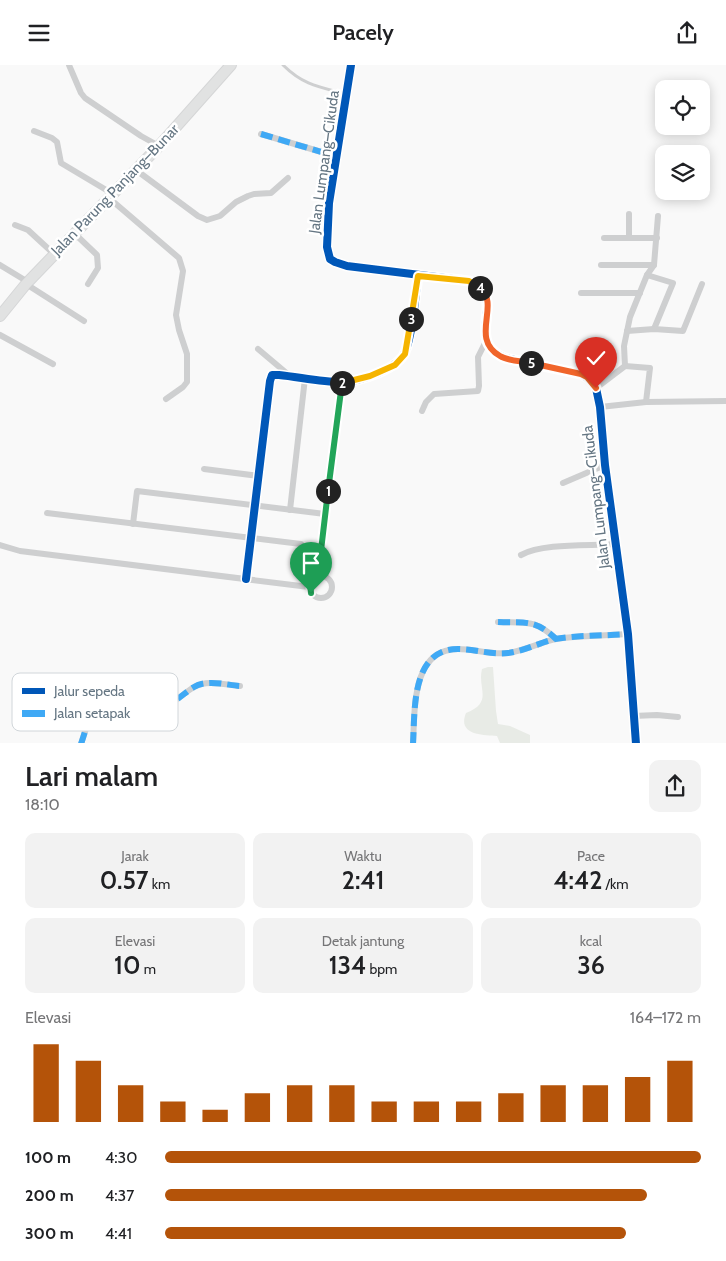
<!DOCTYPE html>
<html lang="id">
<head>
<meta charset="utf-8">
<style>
	:root { --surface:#fff; --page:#f2f2f2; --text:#202124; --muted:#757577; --accent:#b45309 }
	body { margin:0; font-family:Cabin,sans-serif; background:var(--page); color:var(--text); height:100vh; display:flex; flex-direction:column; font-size:19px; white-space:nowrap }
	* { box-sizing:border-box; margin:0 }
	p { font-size:16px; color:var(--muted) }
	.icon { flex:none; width:28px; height:28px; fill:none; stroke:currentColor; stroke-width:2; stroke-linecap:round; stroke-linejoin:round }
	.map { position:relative; height:678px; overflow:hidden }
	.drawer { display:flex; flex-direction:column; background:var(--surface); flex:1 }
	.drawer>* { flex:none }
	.fabs { position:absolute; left:655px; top:15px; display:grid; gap:10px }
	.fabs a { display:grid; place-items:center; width:55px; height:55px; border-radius:10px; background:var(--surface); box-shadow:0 2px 12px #0003; font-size:25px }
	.pin { position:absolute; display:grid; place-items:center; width:42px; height:42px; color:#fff; margin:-51px -21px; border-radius:50% 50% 50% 0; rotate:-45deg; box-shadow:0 0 5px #0007 }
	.pin .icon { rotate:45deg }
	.km { position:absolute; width:25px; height:25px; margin:-12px; border-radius:50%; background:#222; color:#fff; font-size:14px; line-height:25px; text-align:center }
	.round { display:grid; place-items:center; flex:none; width:52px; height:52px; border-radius:10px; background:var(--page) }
	.overview { display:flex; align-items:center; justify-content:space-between; height:85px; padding:0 25px }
	h1 { font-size:28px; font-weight:600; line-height:38px }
	.stats { display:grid; grid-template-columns:repeat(3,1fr); gap:8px; height:85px; padding:5px 25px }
	.stats div { display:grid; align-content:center; border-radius:10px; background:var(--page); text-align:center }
	.stats b { font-size:25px; font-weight:600 }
	.stats small { font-size:14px; font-weight:400 }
	.stats p { font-size:14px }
	.chart { height:140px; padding:10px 25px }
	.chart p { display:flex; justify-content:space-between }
	.chart svg { width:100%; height:90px; margin-top:5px; stroke:var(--accent); stroke-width:6 }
	ul { padding:0 25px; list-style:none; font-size:16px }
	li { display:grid; grid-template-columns:80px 60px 1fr; align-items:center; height:38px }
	li i { height:12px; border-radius:6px; background:var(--accent) }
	header { display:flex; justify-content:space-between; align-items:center; height:65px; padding:0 25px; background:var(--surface); font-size:22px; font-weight:600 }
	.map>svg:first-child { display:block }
</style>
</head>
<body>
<header><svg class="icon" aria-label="menu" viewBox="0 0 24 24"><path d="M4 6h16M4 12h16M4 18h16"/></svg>Pacely<svg class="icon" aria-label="share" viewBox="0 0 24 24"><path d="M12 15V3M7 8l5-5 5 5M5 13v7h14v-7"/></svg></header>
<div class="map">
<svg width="726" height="679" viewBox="0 0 726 679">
	<rect width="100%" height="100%" fill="#f9f9f9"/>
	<!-- green -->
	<path fill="#e8ebe6" d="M 488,602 L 493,602 L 496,646 L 498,659 L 510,661 L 530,670 L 530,678 L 500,678 L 497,671 C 482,670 457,670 466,648 C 494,637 477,624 482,604 Z"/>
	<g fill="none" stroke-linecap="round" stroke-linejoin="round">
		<defs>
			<path id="primary" d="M 0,251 L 26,219 L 159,81 L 231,0"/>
		</defs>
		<!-- primary casing -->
		<use href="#primary" stroke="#d5d6d7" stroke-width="12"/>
		<!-- service -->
		<path stroke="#cecfd0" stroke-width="3" d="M 283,0 C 303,20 319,22 346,29"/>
		<!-- minor -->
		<g stroke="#cecfd0" stroke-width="6">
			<path d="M 69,0 L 81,28 L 85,33 L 141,71 L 159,81"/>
			<path d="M 34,66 L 52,73 L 57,77 L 61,98 L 113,129"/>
			<path d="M 261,69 L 335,91"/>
			<path d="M 136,105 L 198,151 L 207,155 L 220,151 L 236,137 L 248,131 L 254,129 L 271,128 L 288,113"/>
			<path d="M 109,133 L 179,193 L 183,206 L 176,250 L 179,265 L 187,289 L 187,317 L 183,322 L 166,334"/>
			<path d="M 629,149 L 629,173"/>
			<path d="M 15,160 L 28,165 L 54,189"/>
			<path d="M 74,168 L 97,190 L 98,203 L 88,219"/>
			<path d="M 604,173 L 657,173"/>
			<path d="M 0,200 L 28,217"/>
			<path d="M 601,200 L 654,200"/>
			<path d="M 647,210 L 673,218 L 654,264"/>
			<path d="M 26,219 L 84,256"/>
			<path d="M 581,228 L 640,228"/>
			<path d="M 627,266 L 654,264 L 683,266 L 702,219"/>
			<path d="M 0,270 L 53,299"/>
			<path d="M 258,284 L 290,311"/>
			<path d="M 625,301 L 650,303 L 646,337"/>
			<path d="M 596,323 L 625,301 L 624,281 L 630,252 L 647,210 L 654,200 L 658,151"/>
			<path d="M 600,342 L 646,337 L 726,336"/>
			<path d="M 422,346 L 426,337 L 434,329 L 478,326 L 479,321 L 478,292 L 486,276"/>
			<path d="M 204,404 L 259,411"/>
			<path d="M 563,418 L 605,400"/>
			<path d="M 290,445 L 305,313"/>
			<path d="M 47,448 L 301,479"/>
			<path d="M 133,459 L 137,426 L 325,449"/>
			<path d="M 0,480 L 20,486 L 309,522"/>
			<path d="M 521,490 C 543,478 589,481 615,479"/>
			<circle cx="321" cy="522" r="11"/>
			<path d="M 318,511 L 342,317"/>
			<path d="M 246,514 L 270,316 L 272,310 L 279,310 C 299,312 321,317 341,317 C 358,317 399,304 405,287 C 413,268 415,232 418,211"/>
			<path d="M 498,557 C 526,558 535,554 556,574"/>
			<path d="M 633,651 L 657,650 L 678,652"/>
			<path d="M 81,679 C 85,668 91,642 101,637 C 117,628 144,640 161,639 C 176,639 182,629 194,622 C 207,614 226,620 240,621"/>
			<path d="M 413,679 C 415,645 411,584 458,584 C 475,584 491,590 508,588 C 524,586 539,578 555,574 C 579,570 604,571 628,569"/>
		</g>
		<!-- tertiary -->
		<path stroke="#cecfd0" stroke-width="8" d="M 351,0 L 329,138 L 327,182 L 330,194 L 335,197 L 347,201 L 469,216 C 511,231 461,275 505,293 L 581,309 L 593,317 L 596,323 L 600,342 L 605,400 L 628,569 L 636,679"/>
		<!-- primary -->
		<use href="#primary" stroke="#e1e2e2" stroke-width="10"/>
		<!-- quiet -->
		<g stroke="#3fa9f5" stroke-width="6" stroke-dasharray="12 6" stroke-linecap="butt">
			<path d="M 261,69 L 335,91"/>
			<path d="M 498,557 C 526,558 535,554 556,574"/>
			<path d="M 81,679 C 85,668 91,642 101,637 C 117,628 144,640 161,639 C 176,639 182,629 194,622 C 207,614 226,620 240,621"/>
			<path d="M 413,679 C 415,645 411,584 458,584 C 475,584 491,590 508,588 C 524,586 539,578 555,574 C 579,570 604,571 628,569"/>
		</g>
		<defs>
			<g id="cycleway">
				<path d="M 351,0 L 329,138 L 327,182 L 330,194 L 335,197 L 347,201 L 469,216 C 511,231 461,275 505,293 L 581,309 L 593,317 L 596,323 L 600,342 L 605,400 L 628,569 L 636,679"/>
				<path d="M 246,514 L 270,316 L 272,310 L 279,310 C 299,312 321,317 341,317 C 358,317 399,304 405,287 C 413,268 415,232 418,211"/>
			</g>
		</defs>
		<!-- cycleway casing -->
		<use href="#cycleway" stroke="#fff" stroke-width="11"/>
		<!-- cycleway -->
		<use href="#cycleway" stroke="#0057b8" stroke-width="8"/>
	</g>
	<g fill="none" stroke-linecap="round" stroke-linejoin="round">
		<defs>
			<path id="split-1" d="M 311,528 L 310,518 L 318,511 L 328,426"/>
			<path id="split-2" d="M 328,426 L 342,318"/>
			<path id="split-3" d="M 342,318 L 370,311 L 395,300 L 405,289 L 411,254"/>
			<path id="split-4" d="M 411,254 L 418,211 L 469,216 L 480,223"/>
			<path id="split-5" d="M 480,223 C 501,240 469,273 500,291 C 508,296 521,296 531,298"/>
			<path id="split-6" d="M 531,298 L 581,309 L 587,312 L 596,323"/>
		</defs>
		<!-- split-1 casing -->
		<use href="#split-1" stroke="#fff" stroke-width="10"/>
		<!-- split-2 casing -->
		<use href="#split-2" stroke="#fff" stroke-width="10"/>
		<!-- split-3 casing -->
		<use href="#split-3" stroke="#fff" stroke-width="10"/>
		<!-- split-4 casing -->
		<use href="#split-4" stroke="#fff" stroke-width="10"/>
		<!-- split-5 casing -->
		<use href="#split-5" stroke="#fff" stroke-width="10"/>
		<!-- split-6 casing -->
		<use href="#split-6" stroke="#fff" stroke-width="10"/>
		<!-- split-1 -->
		<use href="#split-1" stroke="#22a559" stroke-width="6"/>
		<!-- split-2 -->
		<use href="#split-2" stroke="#22a559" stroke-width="6"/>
		<!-- split-3 -->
		<use href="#split-3" stroke="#f5b400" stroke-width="6"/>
		<!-- split-4 -->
		<use href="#split-4" stroke="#f5b400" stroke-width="6"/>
		<!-- split-5 -->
		<use href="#split-5" stroke="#f0652b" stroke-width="6"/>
		<!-- split-6 -->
		<use href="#split-6" stroke="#f0652b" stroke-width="6"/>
	</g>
	<g text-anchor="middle" stroke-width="5" stroke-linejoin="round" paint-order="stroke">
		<!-- street labels -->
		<g font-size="15" fill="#657683" stroke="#fff">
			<text transform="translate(324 97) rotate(-82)" y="5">Jalan Lumpang–Cikuda</text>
			<text transform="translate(115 125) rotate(-46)" y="5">Jalan Parung Panjang–Bunar</text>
			<text transform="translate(596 432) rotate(-97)" y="5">Jalan Lumpang–Cikuda</text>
		</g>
	</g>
	<!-- legend -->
	<rect x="12" y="608" width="166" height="58" rx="8" fill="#fff" stroke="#d1d6da" stroke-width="1"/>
	<rect x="22" y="623" width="23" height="6" fill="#0057b8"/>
	<rect x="22" y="645" width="23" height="7" fill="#3fa9f5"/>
	<g font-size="14" fill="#657683">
		<text x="54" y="631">Jalur sepeda</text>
		<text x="54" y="653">Jalan setapak</text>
	</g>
</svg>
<div class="fabs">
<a><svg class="icon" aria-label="locate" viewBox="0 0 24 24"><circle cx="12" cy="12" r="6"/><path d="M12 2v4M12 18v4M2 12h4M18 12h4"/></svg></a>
<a><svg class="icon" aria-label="layers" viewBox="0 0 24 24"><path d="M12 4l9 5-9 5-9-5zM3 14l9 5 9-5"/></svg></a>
</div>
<div class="pin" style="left:311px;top:528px;background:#1e9e55"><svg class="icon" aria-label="arrive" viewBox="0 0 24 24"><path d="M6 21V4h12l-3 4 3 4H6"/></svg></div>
<div class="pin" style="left:596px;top:323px;background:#d93025"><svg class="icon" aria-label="check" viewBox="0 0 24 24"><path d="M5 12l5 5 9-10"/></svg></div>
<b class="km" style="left:328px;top:426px">1</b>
<b class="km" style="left:342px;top:318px">2</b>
<b class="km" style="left:411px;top:254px">3</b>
<b class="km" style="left:480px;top:223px">4</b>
<b class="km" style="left:531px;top:298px">5</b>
</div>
<section class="drawer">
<div class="overview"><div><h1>Lari malam</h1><p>18:10</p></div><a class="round"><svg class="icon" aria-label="share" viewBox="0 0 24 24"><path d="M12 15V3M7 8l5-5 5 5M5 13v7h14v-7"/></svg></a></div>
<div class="stats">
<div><p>Jarak</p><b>0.57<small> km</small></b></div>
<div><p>Waktu</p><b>2:41</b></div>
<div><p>Pace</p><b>4:42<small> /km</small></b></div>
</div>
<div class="stats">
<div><p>Elevasi</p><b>10<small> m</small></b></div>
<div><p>Detak jantung</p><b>134<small> bpm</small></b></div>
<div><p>kcal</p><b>36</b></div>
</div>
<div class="chart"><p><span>Elevasi</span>164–172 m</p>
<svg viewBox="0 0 160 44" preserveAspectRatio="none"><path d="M5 44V6M15 44V14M25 44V26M35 44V34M45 44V38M55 44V30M65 44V26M75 44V26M85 44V34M95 44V34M105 44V34M115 44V30M125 44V26M135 44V26M145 44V22M155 44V14"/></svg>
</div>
<ul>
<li><b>100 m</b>4:30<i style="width:100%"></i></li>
<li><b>200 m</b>4:37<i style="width:90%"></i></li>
<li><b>300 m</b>4:41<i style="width:86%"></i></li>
</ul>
</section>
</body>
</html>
